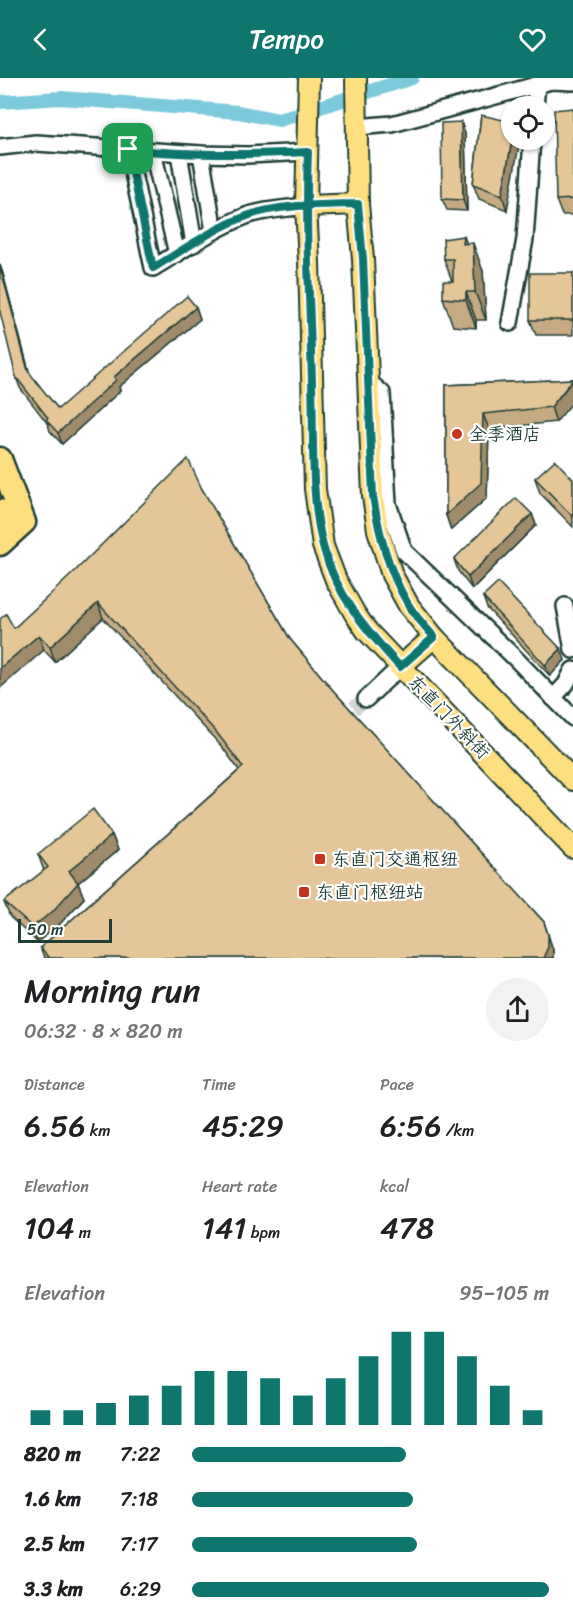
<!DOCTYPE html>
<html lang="en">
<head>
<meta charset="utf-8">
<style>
	:root { --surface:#fff; --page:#f2f2f2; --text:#202124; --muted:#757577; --accent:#0f766e }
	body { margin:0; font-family:Sriracha,"LXGW WenKai TC",sans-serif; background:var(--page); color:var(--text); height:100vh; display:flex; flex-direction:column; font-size:22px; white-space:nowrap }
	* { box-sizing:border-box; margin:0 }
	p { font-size:20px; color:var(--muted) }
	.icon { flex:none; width:33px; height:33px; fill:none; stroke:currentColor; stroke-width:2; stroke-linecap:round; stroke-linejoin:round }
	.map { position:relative; height:880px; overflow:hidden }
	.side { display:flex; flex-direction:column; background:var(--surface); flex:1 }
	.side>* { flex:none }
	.controls { position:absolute; left:501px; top:18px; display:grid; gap:12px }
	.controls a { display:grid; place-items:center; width:54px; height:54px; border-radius:50%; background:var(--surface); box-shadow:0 2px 4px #0004; font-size:30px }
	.scale { position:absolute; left:18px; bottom:15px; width:94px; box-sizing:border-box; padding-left:6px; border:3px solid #1f3d34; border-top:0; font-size:16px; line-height:21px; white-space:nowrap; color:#1f3d34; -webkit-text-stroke:4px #fff; paint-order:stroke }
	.pin { position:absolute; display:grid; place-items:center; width:51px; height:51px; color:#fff; margin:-26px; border-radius:12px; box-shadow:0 3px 9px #0006 }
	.round { display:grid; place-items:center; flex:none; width:63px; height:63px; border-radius:32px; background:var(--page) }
	.headline { display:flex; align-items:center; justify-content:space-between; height:102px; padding:0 24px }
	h1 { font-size:33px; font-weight:600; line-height:45px }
	.metrics { display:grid; grid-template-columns:repeat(3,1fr); gap:9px; height:102px; padding:6px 24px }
	.metrics div { display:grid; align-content:center }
	.metrics b { font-size:30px; font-weight:600 }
	.metrics small { font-size:16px; font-weight:400 }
	.metrics p { font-size:16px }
	.chart { height:168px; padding:12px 24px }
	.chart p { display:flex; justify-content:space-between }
	.chart svg { width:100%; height:108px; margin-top:6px; stroke:var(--accent); stroke-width:6 }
	ul { padding:0 24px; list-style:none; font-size:20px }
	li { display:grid; grid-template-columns:96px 72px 1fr; align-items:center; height:45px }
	li i { height:15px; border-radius:8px; background:var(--accent) }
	header { display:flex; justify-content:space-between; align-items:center; height:78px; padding:0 24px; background:var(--accent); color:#fff; font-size:27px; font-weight:600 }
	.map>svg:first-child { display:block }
</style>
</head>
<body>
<header><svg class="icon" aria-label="back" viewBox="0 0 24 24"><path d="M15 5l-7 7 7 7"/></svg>Tempo<svg class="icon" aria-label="heart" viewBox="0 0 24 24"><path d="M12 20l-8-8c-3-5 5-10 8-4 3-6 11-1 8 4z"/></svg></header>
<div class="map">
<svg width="573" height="880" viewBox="0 0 573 880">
	<rect width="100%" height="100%" fill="#fff"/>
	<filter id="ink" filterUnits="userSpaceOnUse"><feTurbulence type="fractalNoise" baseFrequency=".0167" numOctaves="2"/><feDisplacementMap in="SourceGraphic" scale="12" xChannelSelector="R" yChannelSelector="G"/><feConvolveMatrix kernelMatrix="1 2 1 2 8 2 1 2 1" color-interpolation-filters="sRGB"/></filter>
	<g filter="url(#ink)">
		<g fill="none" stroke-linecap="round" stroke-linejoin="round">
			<!-- canal -->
			<path stroke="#7cc9db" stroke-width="14" d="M 0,24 L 61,20 L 238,34 L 279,42 L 412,0"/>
			<!-- minor-tunnel -->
			<path stroke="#d2d8d6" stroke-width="15" stroke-dasharray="15 8" stroke-linecap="butt" d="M 335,644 L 366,621"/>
			<defs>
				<g id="minor">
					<path d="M 535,28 L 537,7"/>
					<path d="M 356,49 L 392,46 L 551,3 L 573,4"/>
					<path d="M 0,69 L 36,65 L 201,76 L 248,77 L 308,74"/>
					<path d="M 128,71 L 153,190 C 183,172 213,151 246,138 C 265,131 286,131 306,128"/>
					<path d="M 153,74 L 177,176"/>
					<path d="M 179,75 L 194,166"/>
					<path d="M 201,76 L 214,153"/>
					<path d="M 510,245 L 525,161 L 532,62"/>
					<path d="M 368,303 L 382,315 L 388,426 L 404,473 L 515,580 L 573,640"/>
					<path d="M 565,528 L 573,572"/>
					<path d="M 553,620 L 566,606 L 573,592"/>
					<path d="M 366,621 L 400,589"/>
				</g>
				<g id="major">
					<path d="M 309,0 L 306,128 L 309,184 L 315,411 L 323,468 L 336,502 L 355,536 L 367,553 L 573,770"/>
					<path d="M 356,0 L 358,126 L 363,181 L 373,418 L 378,452 L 392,497 L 409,528 L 434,559 L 573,702"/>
					<path d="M 306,128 L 358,126"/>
					<path d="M 400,589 L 434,559"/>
				</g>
				<g id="highway">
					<path d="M 0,381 L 24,444 L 0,466"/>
					<path d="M 0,433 L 4,443 L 0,446"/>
				</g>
			</defs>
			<!-- minor casing -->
			<use href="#minor" stroke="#1f3d34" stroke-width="20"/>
			<!-- major casing -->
			<use href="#major" stroke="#1f3d34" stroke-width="24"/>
			<!-- highway casing -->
			<use href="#highway" stroke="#1f3d34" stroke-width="27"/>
			<!-- minor -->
			<use href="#minor" stroke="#fff" stroke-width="15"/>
			<!-- major -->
			<use href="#major" stroke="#fedf80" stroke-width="20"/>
			<!-- highway -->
			<use href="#highway" stroke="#fedf80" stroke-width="22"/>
		</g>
		<!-- wall -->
		<g fill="#c5aa83" stroke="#1f3d34" stroke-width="1.5">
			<path d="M 573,30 L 573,137 L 562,137 L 556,122 Z"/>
			<path d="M 481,37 L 507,132 L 479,121 L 473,106 Z"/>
			<path d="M 461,44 L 465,56 L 467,133 L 447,132 L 442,121 Z"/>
			<path d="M 467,166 L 483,193 L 486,242 L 476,242 L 476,250 L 453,248 L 443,220 L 452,203 L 444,181 Z"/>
			<path d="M 0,187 L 3,196 L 29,295 L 58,331 L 196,229 L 200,241 L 119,309 L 120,313 L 62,366 L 50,353 L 48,346 L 20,310 L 16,299 Z"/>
			<path d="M 573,195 L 573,257 L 536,257 L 530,242 Z"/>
			<path d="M 573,301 L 556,344 L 489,351 L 487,420 L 451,452 L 446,437 L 446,307 Z"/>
			<path d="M 535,400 L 573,401 L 573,449 L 540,415 Z"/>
			<path d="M 202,411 L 290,561 L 331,610 L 544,844 L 553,872 L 553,880 L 44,880 L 40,870 L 239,692 L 223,670 L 103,540 L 55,584 L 44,572 L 14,550 Z"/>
			<path d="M 532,436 L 536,447 L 472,511 L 458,493 L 454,481 Z"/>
			<path d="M 483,519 L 565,582 L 550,598 L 487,530 Z"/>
			<path d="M 112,757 L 118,772 L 78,805 L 84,820 L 57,849 L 37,864 L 10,839 L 4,824 L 44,793 L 38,776 Z"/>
		</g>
		<!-- shaded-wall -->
		<g fill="#a08b6a" stroke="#1f3d34" stroke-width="1.5">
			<path d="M 461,44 L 465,56 L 467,133 L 463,122 Z"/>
			<path d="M 512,62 L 520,62 L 507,132 L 502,117 Z"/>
			<path d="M 464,158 L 474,185 L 473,165 L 483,193 L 486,242 L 475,214 L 463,166 Z"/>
			<path d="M 0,187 L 3,196 L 32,304 L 28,293 Z"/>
			<path d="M 466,214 L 476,242 L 476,250 L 466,222 Z"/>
			<path d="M 196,229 L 200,241 L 119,309 L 120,313 L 62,366 L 58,355 L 114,299 Z"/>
			<path d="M 573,302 L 573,324 L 556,344 L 551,329 Z"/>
			<path d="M 483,336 L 489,351 L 487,420 L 451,452 L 446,437 Z"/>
			<path d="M 532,436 L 536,447 L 472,511 L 468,499 Z"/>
			<path d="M 98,525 L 103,540 L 55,584 L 50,569 Z"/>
			<path d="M 39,557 L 44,572 L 0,610 L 0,590 Z"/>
			<path d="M 561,571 L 565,582 L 550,598 L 545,587 Z"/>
			<path d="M 112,757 L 118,772 L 74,808 L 69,793 Z"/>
			<path d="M 78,805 L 84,820 L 57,849 L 37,864 L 32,849 Z"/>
			<path d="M 544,844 L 553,872 L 553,880 L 543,880 Z"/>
		</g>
		<!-- building -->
		<g fill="#e5c698" stroke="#1f3d34" stroke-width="1.5">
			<path d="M 573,30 L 573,121 L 556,122 L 554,32 Z"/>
			<path d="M 481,37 L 512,44 L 512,62 L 502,117 L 473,106 Z"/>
			<path d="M 461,44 L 463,122 L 442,121 L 441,45 Z"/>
			<path d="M 464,158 L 463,166 L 473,165 L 475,214 L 466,214 L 466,222 L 443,220 L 443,203 L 453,203 L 453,181 L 444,181 L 443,161 Z"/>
			<path d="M 0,188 L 28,293 L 58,331 L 187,218 L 196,229 L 114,299 L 116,302 L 58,355 L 46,342 L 48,340 L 16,299 L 0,234 Z"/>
			<rect x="530" y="195" width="43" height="47"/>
			<path d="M 573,301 L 551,329 L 483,336 L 481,405 L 446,437 L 446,307 Z"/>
			<path d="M 188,381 L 202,411 L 290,561 L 331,610 L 544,844 L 548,857 L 548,869 L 543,880 L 49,880 L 40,870 L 243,689 L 217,655 L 98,525 L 50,569 L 39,557 L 0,590 L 0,541 L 6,536 L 14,550 L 70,498 Z"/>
			<path d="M 555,382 L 573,401 L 573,439 L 535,400 Z"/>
			<path d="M 516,420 L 532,436 L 468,499 L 454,481 Z"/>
			<path d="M 498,505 L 561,571 L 545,587 L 483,519 Z"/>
			<path d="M 93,731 L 112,757 L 69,793 L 78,805 L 52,834 L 32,849 L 4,824 L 48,789 L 38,776 Z"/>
		</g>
	</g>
	<g fill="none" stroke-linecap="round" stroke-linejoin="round" filter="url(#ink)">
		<defs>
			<path id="route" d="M 128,71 C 188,78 248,77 308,74 C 305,151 310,228 312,305 C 314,358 310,417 323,468 C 335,516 368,554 400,589 L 434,559 C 425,548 415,538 408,526 C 388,492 379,456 373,418 L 363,181 L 358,126 C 323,127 279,126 247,138 C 214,150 183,172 153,190 L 128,71"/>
		</defs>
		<!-- route casing -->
		<use href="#route" stroke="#fff" stroke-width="12"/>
		<!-- route -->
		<use href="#route" stroke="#0f766e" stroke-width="8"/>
	</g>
	<!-- markers -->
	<g fill="#c8321e" stroke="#fff" stroke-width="2">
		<circle cx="457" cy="356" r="6"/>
		<rect x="314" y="775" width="12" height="12" rx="3"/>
		<rect x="298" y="808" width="12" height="12" rx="3"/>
	</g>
	<g text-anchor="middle" stroke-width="4.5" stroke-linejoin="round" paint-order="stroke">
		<!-- poi labels -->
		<g font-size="18" fill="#1f3d34" stroke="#fff" text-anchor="start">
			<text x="469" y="362">全季酒店</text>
			<text x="332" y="787">东直门交通枢纽</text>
			<text x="316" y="820">东直门枢纽站</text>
		</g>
		<!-- street labels -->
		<g font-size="18" fill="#1f3d34" stroke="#fff">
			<text transform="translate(449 639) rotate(46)" y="6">东直门外斜街</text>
		</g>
	</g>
</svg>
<div class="controls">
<a><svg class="icon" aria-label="locate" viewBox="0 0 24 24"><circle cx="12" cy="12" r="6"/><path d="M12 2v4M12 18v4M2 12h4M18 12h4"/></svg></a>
</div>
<div class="scale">50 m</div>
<div class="pin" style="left:128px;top:71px;background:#1e9e55"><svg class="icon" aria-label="arrive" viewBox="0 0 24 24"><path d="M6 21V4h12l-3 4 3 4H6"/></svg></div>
</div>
<section class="side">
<div class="headline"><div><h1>Morning run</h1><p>06:32 · 8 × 820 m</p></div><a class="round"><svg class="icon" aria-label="share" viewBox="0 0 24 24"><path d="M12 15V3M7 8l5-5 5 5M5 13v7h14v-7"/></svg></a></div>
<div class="metrics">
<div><p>Distance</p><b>6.56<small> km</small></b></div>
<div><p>Time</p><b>45:29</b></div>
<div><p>Pace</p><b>6:56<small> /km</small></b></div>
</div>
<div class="metrics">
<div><p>Elevation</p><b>104<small> m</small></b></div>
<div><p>Heart rate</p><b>141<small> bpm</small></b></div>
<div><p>kcal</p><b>478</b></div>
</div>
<div class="chart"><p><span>Elevation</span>95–105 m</p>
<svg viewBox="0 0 160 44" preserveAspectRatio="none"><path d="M5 44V38M15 44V38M25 44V35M35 44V32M45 44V28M55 44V22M65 44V22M75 44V25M85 44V32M95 44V25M105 44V16M115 44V6M125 44V6M135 44V16M145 44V28M155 44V38"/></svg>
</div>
<ul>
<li><b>820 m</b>7:22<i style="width:60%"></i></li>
<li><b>1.6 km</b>7:18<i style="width:62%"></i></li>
<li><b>2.5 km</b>7:17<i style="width:63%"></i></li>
<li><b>3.3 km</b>6:29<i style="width:100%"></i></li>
</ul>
</section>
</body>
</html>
